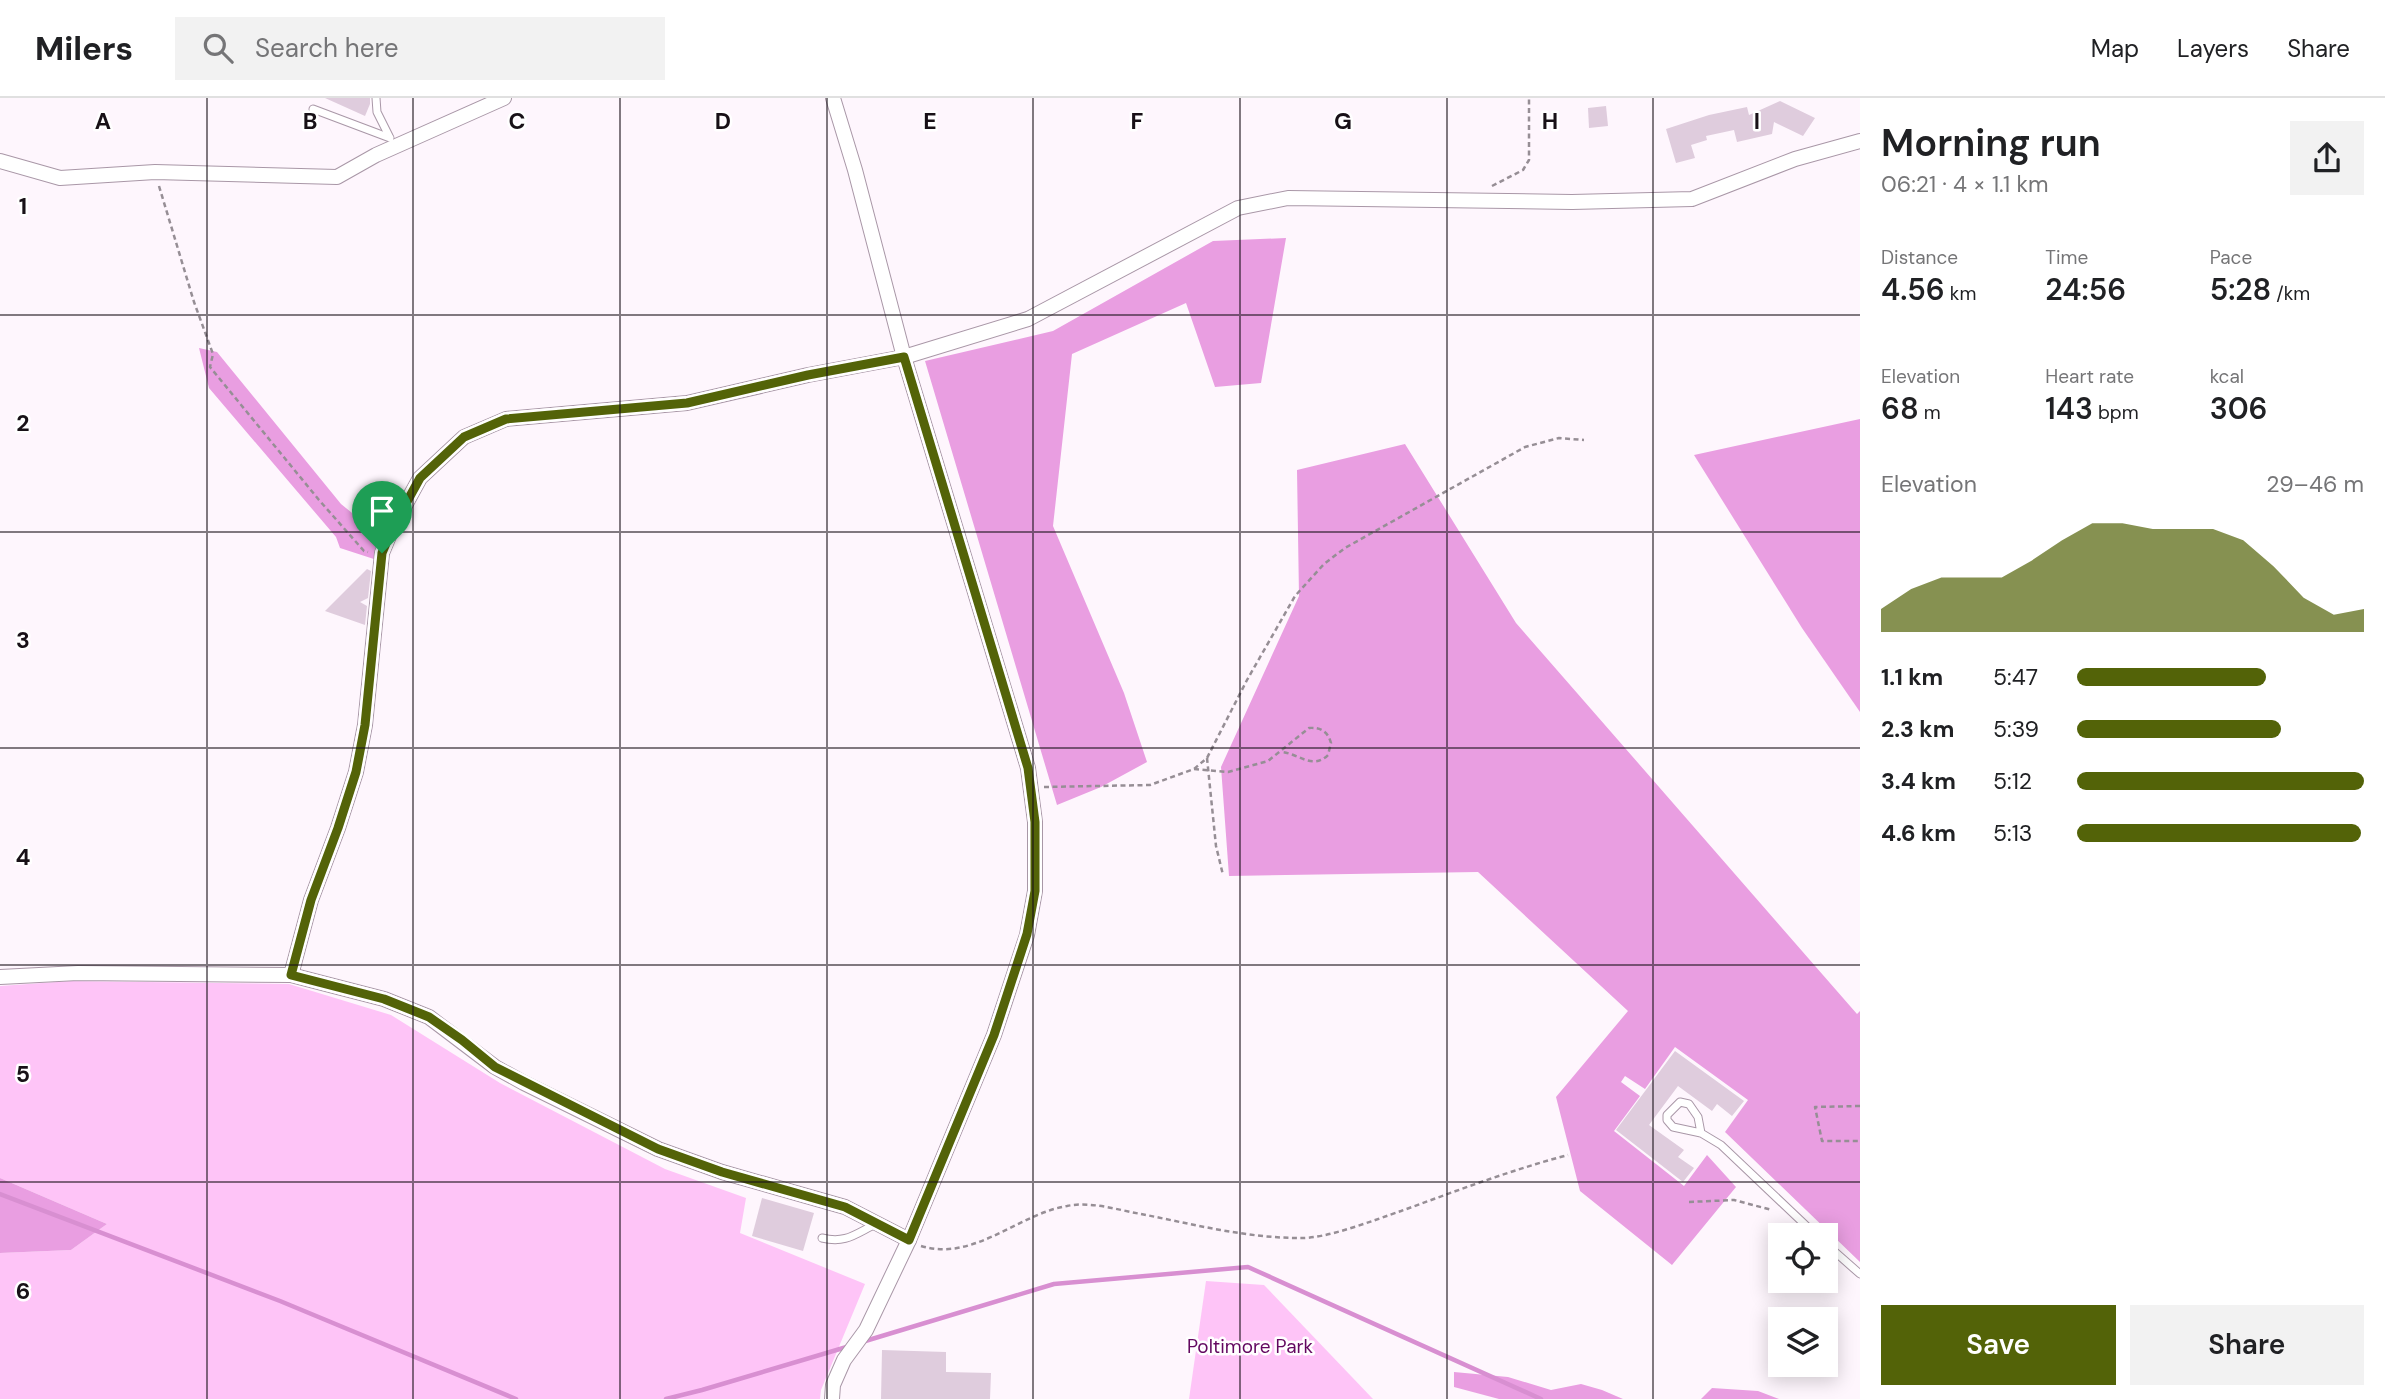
<!DOCTYPE html>
<html lang="en">
<head>
<meta charset="utf-8">
<style>
	:root { --surface:#fff; --page:#f2f2f2; --text:#202124; --muted:#757577; --line:#e0e0e0; --accent:#536308 }
	body { margin:0; font-family:"DM Sans",sans-serif; background:var(--page); color:var(--text); height:100vh; display:flex; flex-direction:column; font-size:26px; white-space:nowrap }
	* { box-sizing:border-box; margin:0 }
	p { font-size:23px; color:var(--muted) }
	.icon { flex:none; width:38px; height:38px; fill:none; stroke:currentColor; stroke-width:2; stroke-linecap:round; stroke-linejoin:round }
	.map { position:relative; flex:1; overflow:hidden }
	.panel { display:flex; flex-direction:column; background:var(--surface); width:525px }
	.panel>* { flex:none }
	.fabs { position:absolute; left:1768px; top:1125px; display:grid; gap:14px }
	.fabs a { display:grid; place-items:center; width:70px; height:70px; border-radius:0px; background:var(--surface); box-shadow:0 4px 18px #0003; font-size:35px }
	.pin { position:absolute; display:grid; place-items:center; width:60px; height:60px; color:#fff; margin:-72px -30px; border-radius:50% 50% 50% 0; rotate:-45deg; box-shadow:0 0 7px #0007 }
	.pin .icon { rotate:45deg }
	.round { display:grid; place-items:center; flex:none; width:74px; height:74px; border-radius:0px; background:var(--page) }
	.overview { display:flex; align-items:center; justify-content:space-between; height:119px; padding:0 21px }
	h1 { font-size:38px; font-weight:600; line-height:52px }
	.figures { display:grid; grid-template-columns:repeat(3,1fr); gap:10px; height:119px; padding:7px 21px }
	.figures div { display:grid; align-content:center }
	.figures b { font-size:30px; font-weight:600 }
	.figures small { font-size:19px; font-weight:400 }
	.figures p { font-size:19px }
	.chart { height:196px; padding:14px 21px }
	.chart p { display:flex; justify-content:space-between }
	.chart svg { width:100%; height:126px; margin-top:7px; fill:var(--accent); opacity:.7 }
	.cta { display:flex; gap:14px; margin-top:auto; padding:14px 21px }
	.cta a { flex:1; height:80px; border-radius:0px; background:var(--accent); color:#fff; font-size:28px; font-weight:600; line-height:80px; text-align:center }
	.cta a+a { background:var(--page); color:var(--text) }
	ul { padding:0 21px; list-style:none; font-size:23px }
	li { display:grid; grid-template-columns:112px 84px 1fr; align-items:center; height:52px }
	li i { height:18px; border-radius:9px; background:var(--accent) }
	header { display:flex; align-items:center; gap:42px; box-sizing:border-box; height:98px; padding:0 35px; background:var(--surface); border-bottom:2px solid var(--line) }
	header strong { font-size:33px }
	nav { display:flex; gap:38px; margin-inline-start:auto; font-size:24px }
	.search { width:490px; height:63px; background:var(--page); display:flex; align-items:center; gap:18px; box-sizing:border-box; padding:0 24px; border-radius:0px; color:var(--muted); font-size:26px }
	main { display:flex; flex:1; min-height:0 }
	.map>svg:first-child { display:block }
</style>
</head>
<body>
<header>
<strong>Milers</strong>
<div class="search"><svg class="icon" aria-label="search" viewBox="0 0 24 24"><circle cx="10" cy="10" r="6"/><path d="M15 15l6 6"/></svg>Search here</div>
<nav><a>Map</a><a>Layers</a><a>Share</a></nav>
</header>
<main>
<div class="map">
<svg width="1860" height="1301" viewBox="0 0 1860 1301">
	<rect width="100%" height="100%" fill="#fef6fd"/>
	<!-- green -->
	<g fill="#fec4f7">
		<path d="M 71,883 L 289,886 L 391,917 L 500,985 L 665,1071 L 746,1100 L 740,1135 L 865,1186 L 821,1292 L 820,1301 L 0,1301 L 0,1155 L 71,1152 L 107,1126 L 0,1080 L 0,888 Z"/>
		<path d="M 1206,1183 L 1264,1187 L 1373,1301 L 1189,1301 Z"/>
	</g>
	<!-- forest -->
	<g fill="#e99ee1">
		<path d="M 1286,140 L 1261,285 L 1215,289 L 1186,205 L 1072,256 L 1053,428 L 1124,595 L 1147,664 L 1101,689 L 1057,707 L 925,263 L 1053,233 L 1213,143 Z"/>
		<path d="M 199,250 L 217,254 L 341,406 L 383,440 L 380,463 L 340,450 L 336,439 L 209,290 Z"/>
		<path d="M 1860,321 L 1860,614 L 1802,530 L 1694,357 Z"/>
		<path d="M 1405,346 L 1516,525 L 1857,916 L 1860,913 L 1860,1164 L 1725,1034 L 1748,1002 L 1675,949 L 1645,991 L 1625,978 L 1621,984 L 1640,998 L 1614,1033 L 1684,1088 L 1707,1057 L 1736,1089 L 1672,1167 L 1580,1093 L 1556,999 L 1628,913 L 1478,774 L 1229,778 L 1221,669 L 1299,498 L 1297,372 Z"/>
		<path d="M 0,1080 L 107,1126 L 71,1152 L 0,1155 Z"/>
		<path d="M 1454,1274 L 1508,1279 L 1551,1292 L 1581,1286 L 1602,1292 L 1623,1301 L 1499,1301 L 1454,1289 Z"/>
		<path d="M 1712,1290 L 1758,1293 L 1779,1301 L 1701,1301 Z"/>
	</g>
	<g fill="none" stroke-linecap="round" stroke-linejoin="round">
		<!-- stream -->
		<g stroke="#d88fd1" stroke-width="4.5">
			<path d="M 0,1096 L 280,1203 L 516,1301"/>
			<path d="M 862,1244 L 1054,1186 L 1248,1169 L 1541,1301"/>
			<path d="M 666,1301 L 702,1292 L 850,1248"/>
		</g>
	</g>
	<!-- building -->
	<g fill="#dfccdd">
		<path d="M 325,0 L 370,0 L 370,6 L 365,18 Z"/>
		<path d="M 1780,3 L 1815,20 L 1803,38 L 1774,24 L 1772,36 L 1737,44 L 1734,32 L 1706,38 L 1707,42 L 1691,47 L 1695,60 L 1676,65 L 1666,31 L 1709,17 L 1747,9 L 1749,17 Z"/>
		<path d="M 1606,8 L 1608,28 L 1589,30 L 1588,10 Z"/>
		<path d="M 367,471 L 371,473 L 368,500 L 360,504 L 367,508 L 365,527 L 325,513 Z"/>
		<path d="M 1675,953 L 1744,1003 L 1732,1018 L 1717,1006 L 1712,1013 L 1678,988 L 1649,1027 L 1684,1052 L 1678,1059 L 1694,1070 L 1683,1084 L 1616,1032 Z"/>
		<path d="M 762,1100 L 814,1115 L 803,1153 L 752,1138 Z"/>
		<path d="M 882,1252 L 946,1254 L 946,1274 L 991,1275 L 990,1301 L 881,1301 Z"/>
	</g>
	<g fill="none" stroke-linecap="round" stroke-linejoin="round">
		<defs>
			<g id="service">
				<path d="M 376,0 L 377,14 L 389,38"/>
				<path d="M 313,11 L 390,40"/>
				<path d="M 1701,1035 L 1698,1019 L 1689,1006 L 1680,1004 L 1667,1017 L 1667,1022 L 1673,1029 L 1701,1035 L 1721,1047 L 1817,1138"/>
				<path d="M 822,1140 C 847,1146 856,1135 878,1125"/>
				<path d="M 1825,1145 L 1860,1176"/>
			</g>
			<g id="minor">
				<path d="M 0,63 L 60,80 L 155,74 L 337,79 L 376,57 L 504,0"/>
				<path d="M 291,877 L 311,802 L 338,730 L 356,674 L 365,627 L 382,455 L 392,431 L 420,380 L 464,339 L 506,321 L 687,305 L 808,277 L 904,259 L 1028,221 L 1238,110 L 1288,100 L 1572,104 L 1692,101 L 1795,61 L 1860,43"/>
				<path d="M 0,879 L 78,875 L 291,877 L 384,901 L 429,919 L 495,969 L 524,985 L 658,1051 L 722,1074 L 845,1109 L 909,1142"/>
				<path d="M 832,1301 L 833,1287 L 844,1262 L 866,1232 L 909,1142 L 994,937 L 1027,837 L 1035,793 L 1035,724 L 1028,670 L 904,259 L 855,72 L 833,0"/>
			</g>
		</defs>
		<!-- service casing -->
		<use href="#service" stroke="#a997a7" stroke-width="9"/>
		<!-- minor casing -->
		<use href="#minor" stroke="#a997a7" stroke-width="16"/>
		<!-- path -->
		<g stroke="#968e95" stroke-width="2.5" stroke-dasharray="5 3.5" stroke-linecap="butt">
			<path d="M 159,88 L 194,204 L 213,256 L 210,269 L 319,402 L 364,453 L 368,454"/>
			<path d="M 1492,88 L 1523,72 L 1529,62 L 1529,0"/>
			<path d="M 1207,660 L 1216,748 L 1223,777"/>
			<path d="M 1194,671 L 1228,674 L 1268,663 L 1309,630 C 1321,629 1328,634 1331,645 L 1328,657 C 1313,672 1299,656 1282,654"/>
			<path d="M 1044,689 L 1150,687 L 1194,671 L 1207,660 L 1247,582 L 1295,498 L 1324,466 L 1345,450 L 1525,349 L 1559,340 L 1584,342"/>
			<path d="M 1860,1008 L 1815,1009 L 1822,1043 L 1860,1043"/>
			<path d="M 1689,1104 L 1734,1102 L 1772,1112"/>
			<path d="M 921,1148 C 974,1164 1018,1116 1067,1108 C 1091,1103 1118,1112 1141,1116 C 1192,1126 1246,1140 1299,1140 C 1327,1141 1374,1122 1401,1113 C 1456,1093 1511,1072 1568,1057"/>
		</g>
		<!-- service -->
		<use href="#service" stroke="#fff" stroke-width="7"/>
		<!-- minor -->
		<use href="#minor" stroke="#fff" stroke-width="14"/>
	</g>
	<g fill="none" stroke-linecap="round" stroke-linejoin="round">
		<defs>
			<path id="route" d="M 904,259 L 1028,670 L 1035,724 L 1035,793 L 1027,836 L 994,937 L 909,1142 L 845,1109 L 722,1074 L 658,1051 L 495,969 L 462,942 L 429,919 L 384,901 L 291,877 L 311,802 L 338,730 L 356,674 L 365,627 L 382,455 L 392,431 L 420,380 L 464,339 L 506,321 L 687,305 L 808,277 Z"/>
		</defs>
		<!-- route casing -->
		<use href="#route" stroke="#fff" stroke-width="14"/>
		<!-- route -->
		<use href="#route" stroke="#536308" stroke-width="9"/>
	</g>
	<!-- grid -->
	<path fill="none" stroke="#181117" stroke-width="2" stroke-opacity="0.55" d="M 207,0 L 207,1301M 413,0 L 413,1301M 620,0 L 620,1301M 827,0 L 827,1301M 1033,0 L 1033,1301M 1240,0 L 1240,1301M 1447,0 L 1447,1301M 1653,0 L 1653,1301M 0,217 L 1860,217M 0,434 L 1860,434M 0,650 L 1860,650M 0,867 L 1860,867M 0,1084 L 1860,1084"/>
	<g text-anchor="middle" stroke-width="5" stroke-linejoin="round" paint-order="stroke">
		<!-- park labels -->
		<g font-size="19" fill="#630860" stroke="#fff">
			<text x="1250" y="1255">Poltimore Park</text>
		</g>
	</g>
	<g font-size="23" text-anchor="middle" font-weight="bold" fill="#181117" stroke="#fff" stroke-width="5" stroke-linejoin="round" paint-order="stroke">
		<text x="103" y="31">A</text>
		<text x="310" y="31">B</text>
		<text x="517" y="31">C</text>
		<text x="723" y="31">D</text>
		<text x="930" y="31">E</text>
		<text x="1137" y="31">F</text>
		<text x="1343" y="31">G</text>
		<text x="1550" y="31">H</text>
		<text x="1757" y="31">I</text>
		<text x="23" y="116">1</text>
		<text x="23" y="333">2</text>
		<text x="23" y="550">3</text>
		<text x="23" y="767">4</text>
		<text x="23" y="984">5</text>
		<text x="23" y="1201">6</text>
	</g>
</svg>
<div class="fabs">
<a><svg class="icon" aria-label="locate" viewBox="0 0 24 24"><circle cx="12" cy="12" r="6"/><path d="M12 2v4M12 18v4M2 12h4M18 12h4"/></svg></a>
<a><svg class="icon" aria-label="layers" viewBox="0 0 24 24"><path d="M12 4l9 5-9 5-9-5zM3 14l9 5 9-5"/></svg></a>
</div>
<div class="pin" style="left:382px;top:455px;background:#1e9e55"><svg class="icon" aria-label="arrive" viewBox="0 0 24 24"><path d="M6 21V4h12l-3 4 3 4H6"/></svg></div>
</div>
<section class="panel">
<div class="overview"><div><h1>Morning run</h1><p>06:21 · 4 × 1.1 km</p></div><a class="round"><svg class="icon" aria-label="share" viewBox="0 0 24 24"><path d="M12 15V3M7 8l5-5 5 5M5 13v7h14v-7"/></svg></a></div>
<div class="figures">
<div><p>Distance</p><b>4.56<small> km</small></b></div>
<div><p>Time</p><b>24:56</b></div>
<div><p>Pace</p><b>5:28<small> /km</small></b></div>
</div>
<div class="figures">
<div><p>Elevation</p><b>68<small> m</small></b></div>
<div><p>Heart rate</p><b>143<small> bpm</small></b></div>
<div><p>kcal</p><b>306</b></div>
</div>
<div class="chart"><p><span>Elevation</span>29–46 m</p>
<svg viewBox="0 0 160 44" preserveAspectRatio="none"><path d="M0 44V36L10 29L20 25L30 25L40 25L50 19L60 12L70 6L80 6L90 8L100 8L110 8L120 12L130 21L140 32L150 38L160 36V44z"/></svg>
</div>
<ul>
<li><b>1.1 km</b>5:47<i style="width:66%"></i></li>
<li><b>2.3 km</b>5:39<i style="width:71%"></i></li>
<li><b>3.4 km</b>5:12<i style="width:100%"></i></li>
<li><b>4.6 km</b>5:13<i style="width:99%"></i></li>
</ul>
<div class="cta"><a>Save</a><a>Share</a></div>
</section>
</main>
</body>
</html>
